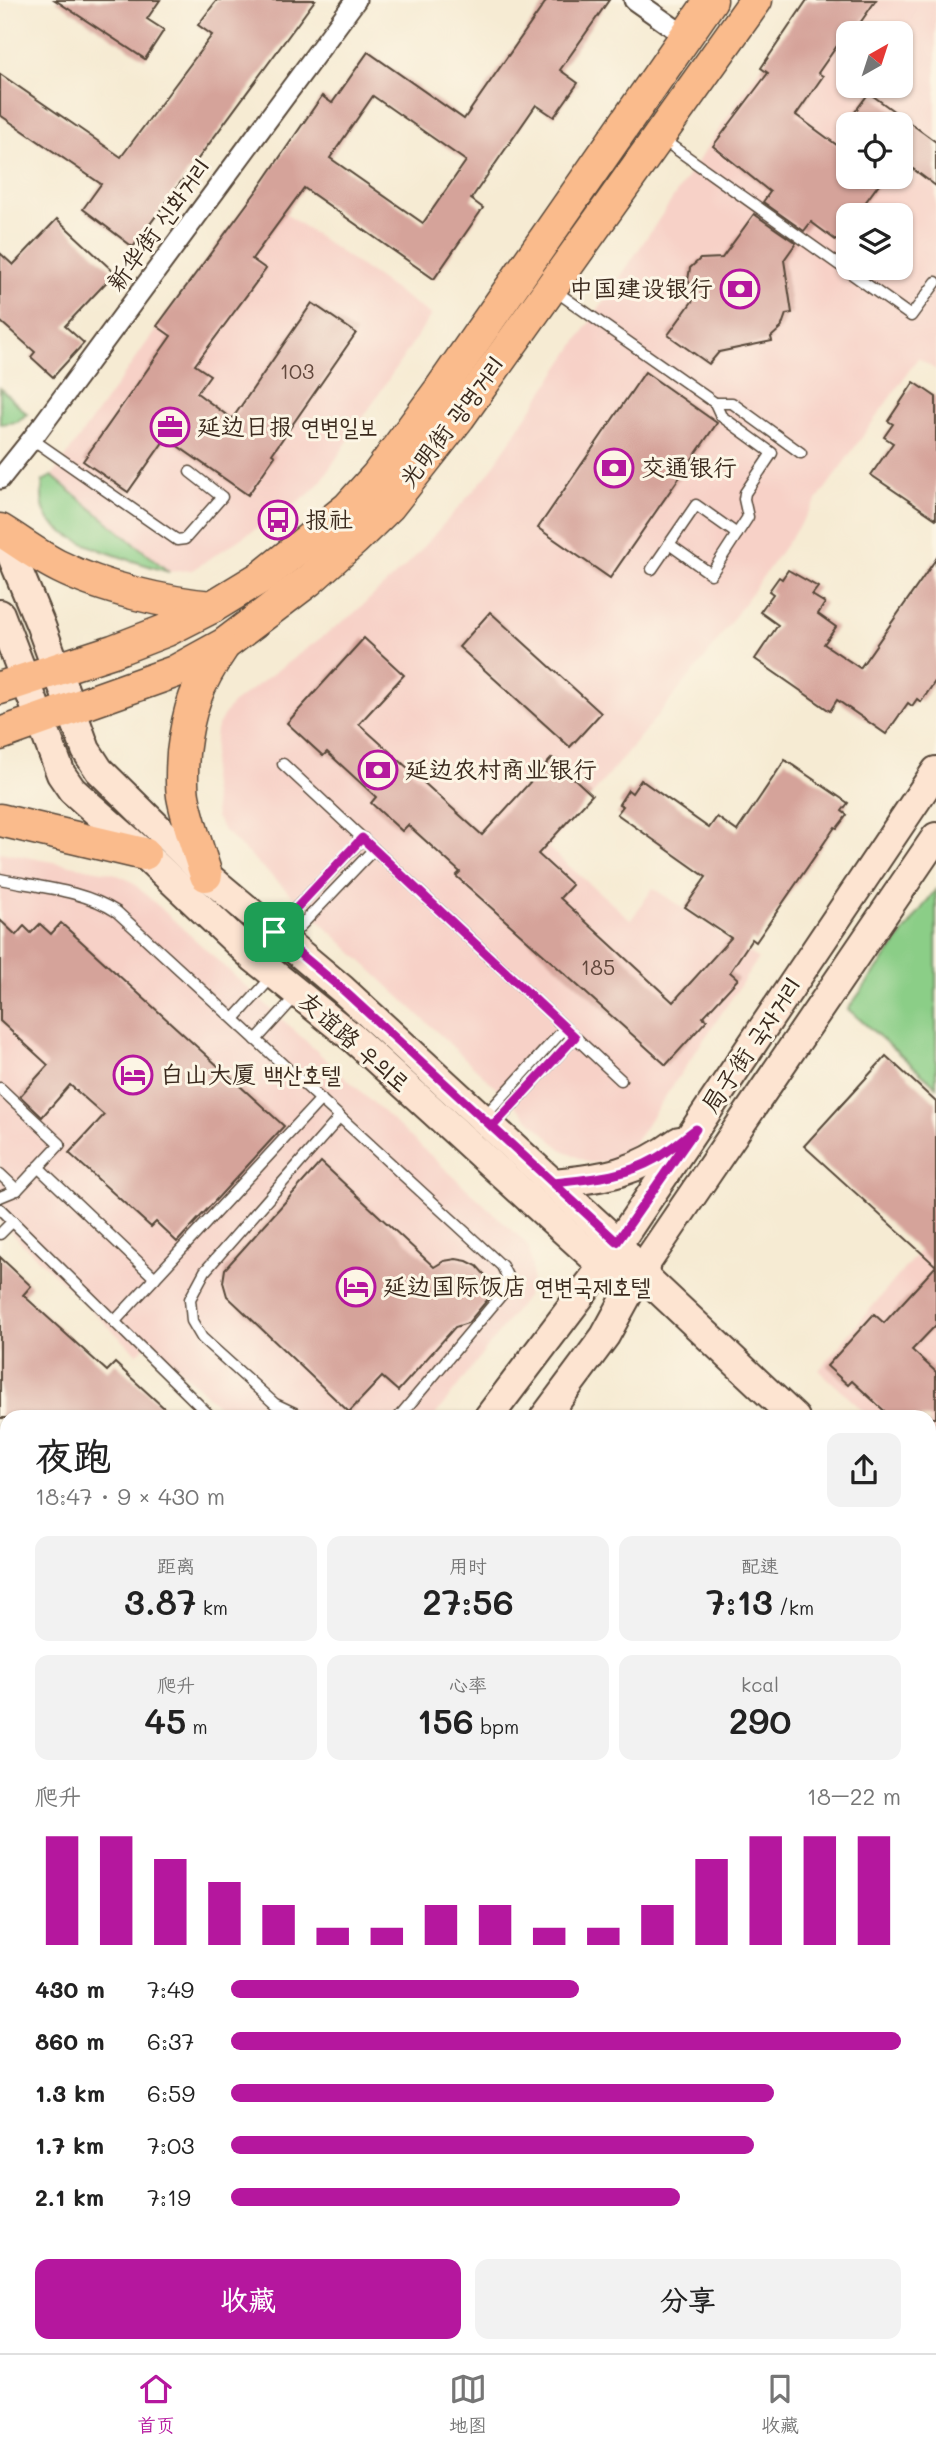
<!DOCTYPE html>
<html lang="zh">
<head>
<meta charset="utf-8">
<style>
	:root { --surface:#fff; --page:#f2f2f2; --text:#222; --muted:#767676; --line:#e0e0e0; --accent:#b5179e }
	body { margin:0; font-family:Mali,"LXGW WenKai TC","Poor Story",sans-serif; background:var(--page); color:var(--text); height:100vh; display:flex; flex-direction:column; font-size:26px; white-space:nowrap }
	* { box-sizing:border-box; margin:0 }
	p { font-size:23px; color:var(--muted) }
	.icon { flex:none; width:38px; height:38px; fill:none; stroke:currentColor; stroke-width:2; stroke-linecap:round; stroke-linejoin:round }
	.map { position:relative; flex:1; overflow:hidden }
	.details { position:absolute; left:0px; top:1410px; width:936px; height:943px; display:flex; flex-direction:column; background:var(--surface); border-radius:21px 21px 0 0; box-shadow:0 2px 5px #0004 }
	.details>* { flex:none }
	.needle { width:46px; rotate:39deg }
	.controls { position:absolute; left:836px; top:21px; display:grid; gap:14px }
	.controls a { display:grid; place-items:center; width:77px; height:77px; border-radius:14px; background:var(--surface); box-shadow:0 2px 5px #0004; font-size:35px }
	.pin { position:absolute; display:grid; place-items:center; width:60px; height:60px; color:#fff; margin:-30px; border-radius:14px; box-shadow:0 4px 10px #0006 }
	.round { display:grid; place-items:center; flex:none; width:74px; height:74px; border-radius:14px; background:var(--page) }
	.summary { display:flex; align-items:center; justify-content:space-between; height:119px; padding:0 35px }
	h1 { font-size:38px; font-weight:600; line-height:52px }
	.metrics { display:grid; grid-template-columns:repeat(3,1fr); gap:10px; height:119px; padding:7px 35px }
	.metrics div { display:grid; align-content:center; border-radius:14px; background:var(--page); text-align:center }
	.metrics b { font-size:35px; font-weight:600 }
	.metrics small { font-size:19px; font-weight:400 }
	.metrics p { font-size:19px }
	.chart { height:196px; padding:14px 35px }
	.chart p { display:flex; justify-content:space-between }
	.chart svg { width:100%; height:126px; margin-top:7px; stroke:var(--accent); stroke-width:6 }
	.button { display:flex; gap:14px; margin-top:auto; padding:14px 35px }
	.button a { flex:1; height:80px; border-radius:14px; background:var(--accent); color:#fff; font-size:28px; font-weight:600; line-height:80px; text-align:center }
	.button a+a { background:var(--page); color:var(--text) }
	ul { padding:0 35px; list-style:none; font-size:23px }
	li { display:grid; grid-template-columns:112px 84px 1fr; align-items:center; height:52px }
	li i { height:18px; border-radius:9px; background:var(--accent) }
	.menu { display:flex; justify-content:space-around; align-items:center; height:98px; border-top:2px solid var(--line); background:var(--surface); font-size:19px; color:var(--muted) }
	.menu a { display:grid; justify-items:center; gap:4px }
	.menu .on { color:var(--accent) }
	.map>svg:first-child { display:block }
</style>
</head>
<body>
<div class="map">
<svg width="936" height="2353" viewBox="0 0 936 2353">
	<rect width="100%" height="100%" fill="#fcf5e5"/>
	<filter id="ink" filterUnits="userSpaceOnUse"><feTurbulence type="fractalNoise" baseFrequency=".0143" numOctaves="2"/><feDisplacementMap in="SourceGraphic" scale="14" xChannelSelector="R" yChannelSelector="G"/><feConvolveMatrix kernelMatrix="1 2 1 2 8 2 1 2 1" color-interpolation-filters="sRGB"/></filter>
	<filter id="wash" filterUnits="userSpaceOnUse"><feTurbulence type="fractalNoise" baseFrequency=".00686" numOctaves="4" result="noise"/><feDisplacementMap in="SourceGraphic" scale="28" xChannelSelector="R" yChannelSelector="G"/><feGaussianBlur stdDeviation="1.57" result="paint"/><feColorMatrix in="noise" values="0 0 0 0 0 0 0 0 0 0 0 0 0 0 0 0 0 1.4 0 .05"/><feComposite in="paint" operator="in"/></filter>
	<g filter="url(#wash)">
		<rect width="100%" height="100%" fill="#f6ebd3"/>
		<!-- built -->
		<g fill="#f7d1c7" fill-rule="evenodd">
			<path d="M 806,0 L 936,0 L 936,370 L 918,358 L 706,657 L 548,848 L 631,920 L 653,888 L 758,959 L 628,1152 L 613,1161 L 589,1163 L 561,1149 L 224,831 L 216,817 L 211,778 L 216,730 L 223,716 L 232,704 L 353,614 L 411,561 L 488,474 ZM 849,33 L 901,33 L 901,86 L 849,86 ZM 849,124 L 901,124 L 901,177 L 849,177 ZM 849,215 L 901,215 L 901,268 L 849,268 Z"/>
			<path d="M 254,192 L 431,315 L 322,480 L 308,495 L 192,570 L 169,572 L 52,476 Z"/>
			<path d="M 0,852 L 113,873 L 131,881 L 523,1240 L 529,1248 L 532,1266 L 532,1280 L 526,1297 L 434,1417 L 230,1417 L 150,1341 L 137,1354 L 0,1222 Z"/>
			<path d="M 936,1231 L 936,1479 L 929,1473 L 929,1418 L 870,1417 L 819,1370 Z"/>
		</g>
		<!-- green -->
		<g fill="#8bce87" stroke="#637c52" stroke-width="2">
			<path d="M 0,388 L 27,414 L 17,422 L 0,424 Z"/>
			<path d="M 52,476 L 169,572 C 140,563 63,543 48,518 C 41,507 41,494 43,481 Z"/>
			<path d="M 936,889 L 936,1086 L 848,1009 Z"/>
		</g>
		<!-- forest -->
		<path fill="#70b174" stroke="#566e49" stroke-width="2" d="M 867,2347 L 917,2347 L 924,2353 L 875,2353 Z"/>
		<!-- water -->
		<path fill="#7db1ea" stroke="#5c6e84" stroke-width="2" d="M 0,1713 L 7,1721 L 7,2347 L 696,2347 L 703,2353 L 0,2353 Z"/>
		<!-- pier -->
		<path fill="#f6ebd3" d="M 7,1904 L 7,2033 L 0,2041 L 0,1912 Z"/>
		<g id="blocks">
			<!-- building -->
			<g fill="#d5a39a" fill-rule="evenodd">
				<path d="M 55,0 L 160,0 L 147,19 L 164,30 L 145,59 Z"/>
				<path d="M 217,0 L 315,0 L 133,247 L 83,209 L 101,184 L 0,115 L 0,74 L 121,157 L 212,35 L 198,25 Z"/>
				<path d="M 547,0 L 609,0 L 560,70 L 578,83 L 554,117 L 536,105 L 471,199 L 483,208 L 434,279 L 304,188 L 252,259 L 266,269 L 195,365 L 210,375 L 197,393 L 232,419 L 312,303 L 356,333 L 272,454 L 275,456 L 248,495 L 166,438 L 128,492 L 83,461 L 171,336 L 157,326 L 258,189 L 322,96 L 332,103 L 368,52 L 464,119 ZM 373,96 L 466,161 L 423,223 L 330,158 Z"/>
				<path d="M 807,0 L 876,0 L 853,33 L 846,33 L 818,73 L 823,76 L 796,115 L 849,154 L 849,177 L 884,177 L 856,215 L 849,215 L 849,225 L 837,241 L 811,222 L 804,231 L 763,202 L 770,192 L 713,146 L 768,73 L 761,68 Z"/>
				<path d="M 869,93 L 936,142 L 936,186 L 901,160 L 901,124 L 846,124 Z"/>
				<path d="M 754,214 L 796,243 L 784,260 L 792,313 L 786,314 L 781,328 L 771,337 L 772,341 L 719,352 L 709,364 L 668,335 L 696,296 L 688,280 L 690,268 L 700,259 L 722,258 Z"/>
				<path d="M 57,219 L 115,273 L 65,326 L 84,343 L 53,377 L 31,357 L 35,352 L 0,321 L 0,253 L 13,265 Z"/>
				<path d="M 645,372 L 717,423 L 610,578 L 538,528 Z"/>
				<path d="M 914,382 L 936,397 L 936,519 L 871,475 L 893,443 L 884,437 L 893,424 L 888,421 Z"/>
				<path d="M 936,559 L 936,680 L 921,702 L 917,699 L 912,706 L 908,703 L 886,734 L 837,700 L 830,711 L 755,659 L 778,625 L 760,612 L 773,594 L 769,591 L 779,577 L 782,579 L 788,570 L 818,587 L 812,595 L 825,603 L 818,614 L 836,627 L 824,644 L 860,668 Z"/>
				<path d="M 490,612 L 601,713 L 570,747 L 459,647 Z"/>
				<path d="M 364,638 L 404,675 L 359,724 L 482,835 L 552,758 L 592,795 L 538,854 L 572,885 L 560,898 L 673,1002 L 731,938 L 685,907 L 706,877 L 617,814 L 623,806 L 619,804 L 628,790 L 632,793 L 641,780 L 709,828 L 717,817 L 737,831 L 785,760 L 848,803 L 842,811 L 847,815 L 837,828 L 835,827 L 756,942 L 752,939 L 730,972 L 738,979 L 703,1017 L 707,1020 L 666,1065 L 456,876 L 460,872 L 408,825 L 402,831 L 371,803 L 376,797 L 327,752 L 323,756 L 287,723 Z"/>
				<path d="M 0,920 L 16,935 L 24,926 L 31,933 L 40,924 L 51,934 L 61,923 L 284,1126 L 177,1242 L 156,1222 L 151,1227 L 69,1153 L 104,1115 L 70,1085 L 42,1117 L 20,1096 L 48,1065 L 0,1021 Z"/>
				<path d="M 886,1056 L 936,1102 L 936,1325 L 912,1350 L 936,1372 L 936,1418 L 892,1418 L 852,1381 L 848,1385 L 827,1366 L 874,1314 L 884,1323 L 936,1266 L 804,1146 Z"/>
				<path d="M 321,1162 L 434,1267 L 444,1261 L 456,1259 L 467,1261 L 477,1266 L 485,1275 L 489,1286 L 489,1298 L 468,1323 L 455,1327 L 398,1391 L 382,1377 L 349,1412 L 227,1296 L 223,1282 L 225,1269 Z"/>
				<path d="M 0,1257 L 31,1286 L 23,1295 L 107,1371 L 115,1363 L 175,1418 L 0,1418 Z"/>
			</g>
		</g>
	</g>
	<g filter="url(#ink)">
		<use href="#blocks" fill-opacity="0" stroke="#574739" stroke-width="2"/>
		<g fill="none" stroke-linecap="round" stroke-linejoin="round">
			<defs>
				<g id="service">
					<path d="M 662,139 L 911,316 L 936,282"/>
					<path d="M 554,290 L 715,403 L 721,416 L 772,453 L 745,493 L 744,499 L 748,517 L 711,574 L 669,544"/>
					<path d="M 715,403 L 732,403 L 801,453"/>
					<path d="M 32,439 L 177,540 L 185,539 L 222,497 L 190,472"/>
					<path d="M 652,569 L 696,505 L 737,534"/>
					<path d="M 283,764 L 621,1080"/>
					<path d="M 0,879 C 39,887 83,890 117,912 L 502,1266 L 507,1276 L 503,1293 L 398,1418"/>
					<path d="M 276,929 L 363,838"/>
					<path d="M 288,939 L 374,849"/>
					<path d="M 234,1019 L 272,977"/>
					<path d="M 256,1040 L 296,996"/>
					<path d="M 0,1088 L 60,1144 L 17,1190 L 0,1197"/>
					<path d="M 483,1118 L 565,1028"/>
					<path d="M 495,1124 L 575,1037"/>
					<path d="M 38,1167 L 155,1278"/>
					<path d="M 0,1174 L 17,1190"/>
					<path d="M 0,1209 L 212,1418"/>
					<path d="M 0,1234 L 13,1221"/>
					<path d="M 115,1321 L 321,1099"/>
					<path d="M 305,1418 L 275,1404 L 202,1338 L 192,1321 L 190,1299 L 205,1271 L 340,1117"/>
					<path d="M 929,1491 L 936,1484"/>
					<path d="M 0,1494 L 7,1503"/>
					<path d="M 929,2234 L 936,2227"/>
				</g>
				<g id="minor">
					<path d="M 634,0 L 685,36"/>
					<path d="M 0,479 L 32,439 L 356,0"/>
					<path d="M 929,2002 L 936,1995"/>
				</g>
				<g id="secondary">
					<path d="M 0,535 L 9,549 L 41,626 L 86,750 L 99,770 L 206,875 L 342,989 L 617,1242 L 640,1272 L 795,1418"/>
					<path d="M 0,614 L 61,774 L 72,790 L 144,854 L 254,958 L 353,1038 L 603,1266 L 640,1272"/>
					<path d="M 553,1183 C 605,1178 636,1173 679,1141"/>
					<path d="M 488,1418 L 603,1266 L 936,771"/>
					<path d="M 544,1418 L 605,1336 L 640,1272 L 936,837"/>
					<path d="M 929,1543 L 936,1549"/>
					<path d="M 0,1578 L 7,1581"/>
					<path d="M 0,1616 L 7,1624"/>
					<path d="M 0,1655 L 7,1663"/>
					<path d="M 0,1953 L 7,1945"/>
					<path d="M 0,2003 L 7,1995"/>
					<path d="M 789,2347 L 796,2353"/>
					<path d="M 826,2347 L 833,2353"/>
				</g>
				<g id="primary">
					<path d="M 0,530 C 20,542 39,557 60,567 C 102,588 166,603 212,607"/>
					<path d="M 0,688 L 113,651 L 167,630 L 212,607 L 263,576 L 348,508 L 377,476 L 440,390 L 711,0"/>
					<path d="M 0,734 L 174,672 L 225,644 L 309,580 L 354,540 L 389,506 L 459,417 L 756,0"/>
					<path d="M 0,820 L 144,854"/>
					<path d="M 206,875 C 198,849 188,823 183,796 C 181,782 182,767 183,753 C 188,710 197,684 222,648"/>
				</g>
			</defs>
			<!-- service casing -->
			<use href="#service" stroke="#574739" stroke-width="13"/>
			<!-- minor casing -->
			<use href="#minor" stroke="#574739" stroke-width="23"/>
			<!-- secondary casing -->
			<use href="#secondary" stroke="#574739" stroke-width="32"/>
			<!-- primary casing -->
			<use href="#primary" stroke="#574739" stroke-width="35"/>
			<!-- path -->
			<g stroke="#574739" stroke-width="3.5" stroke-dasharray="5 5" stroke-linecap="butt">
				<path d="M 0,1703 L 7,1711"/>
				<path d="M 696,2347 L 702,2353"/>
			</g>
			<!-- service -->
			<use href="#service" stroke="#fff" stroke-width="10"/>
			<!-- minor -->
			<use href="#minor" stroke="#fff" stroke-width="19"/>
			<!-- secondary -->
			<use href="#secondary" stroke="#fde4d1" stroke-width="28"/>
			<!-- primary -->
			<use href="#primary" stroke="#fabb8c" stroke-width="32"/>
		</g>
	</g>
	<g fill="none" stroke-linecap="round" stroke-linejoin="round" filter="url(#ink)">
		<defs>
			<path id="route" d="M 274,932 L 342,989 L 588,1215 L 617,1242 L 696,1129 C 682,1139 669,1151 655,1159 C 624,1177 588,1179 553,1183 L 492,1127 L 575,1037 L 362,838 L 274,932"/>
		</defs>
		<!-- route casing -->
		<use href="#route" stroke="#fff" stroke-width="14"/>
		<!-- route -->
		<use href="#route" stroke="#b5179e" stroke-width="9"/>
	</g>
	<!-- icons -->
	<defs>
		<symbol id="bank-ring" viewBox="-11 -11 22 22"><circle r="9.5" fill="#fcf5e5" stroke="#b5179e" stroke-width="1.5"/><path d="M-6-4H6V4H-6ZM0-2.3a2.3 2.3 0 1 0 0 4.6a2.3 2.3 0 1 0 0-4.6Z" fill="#b5179e"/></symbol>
		<symbol id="office-ring" viewBox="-11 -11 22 22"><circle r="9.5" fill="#fcf5e5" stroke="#b5179e" stroke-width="1.5"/><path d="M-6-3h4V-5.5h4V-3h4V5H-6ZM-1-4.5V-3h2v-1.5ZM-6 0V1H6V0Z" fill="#b5179e"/></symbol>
		<symbol id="bus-ring" viewBox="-11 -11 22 22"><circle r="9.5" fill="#fcf5e5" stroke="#b5179e" stroke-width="1.5"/><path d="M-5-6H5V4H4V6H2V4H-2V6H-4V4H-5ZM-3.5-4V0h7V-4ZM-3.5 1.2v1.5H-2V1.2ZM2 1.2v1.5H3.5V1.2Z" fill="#b5179e"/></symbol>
		<symbol id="hotel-ring" viewBox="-11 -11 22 22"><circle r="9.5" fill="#fcf5e5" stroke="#b5179e" stroke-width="1.5"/><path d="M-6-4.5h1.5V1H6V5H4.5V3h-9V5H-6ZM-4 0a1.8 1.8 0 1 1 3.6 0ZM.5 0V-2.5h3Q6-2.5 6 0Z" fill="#b5179e"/></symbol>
	</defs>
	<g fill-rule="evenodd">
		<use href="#bank-ring" x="718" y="267" width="44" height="44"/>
		<use href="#office-ring" x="148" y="405" width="44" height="44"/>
		<use href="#bank-ring" x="592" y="446" width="44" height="44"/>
		<use href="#bus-ring" x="256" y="498" width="44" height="44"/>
		<use href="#bank-ring" x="356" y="748" width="44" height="44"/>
		<use href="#hotel-ring" x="111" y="1053" width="44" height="44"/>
		<use href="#hotel-ring" x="334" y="1265" width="44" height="44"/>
	</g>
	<g text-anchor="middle" stroke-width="6" stroke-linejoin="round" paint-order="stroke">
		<!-- number labels -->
		<g font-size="21" fill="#62483d">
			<text x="297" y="379">103</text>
			<text x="598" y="975">185</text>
		</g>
		<!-- street labels -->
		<g font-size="24" fill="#3b2a1e" stroke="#fcf5e5">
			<text transform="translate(159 225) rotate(-54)" y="8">新华街 신화거리</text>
			<text transform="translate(452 422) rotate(-53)" y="8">光明街 광명거리</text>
			<text transform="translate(354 1042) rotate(41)" y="8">友谊路 우의로</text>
			<text transform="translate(752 1045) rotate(-56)" y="8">局子街 국자거리</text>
		</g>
		<!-- poi labels -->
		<g font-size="24" fill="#3b2a1e" stroke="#fcf5e5" text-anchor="start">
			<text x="713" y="297" text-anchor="end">中国建设银行</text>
			<text x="197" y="435">延边日报 연변일보</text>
			<text x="641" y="476">交通银行</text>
			<text x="305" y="528">报社</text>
			<text x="405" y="778">延边农村商业银行</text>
			<text x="160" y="1083">白山大厦 백산호텔</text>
			<text x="383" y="1295">延边国际饭店 연변국제호텔</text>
		</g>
	</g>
</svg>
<div class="controls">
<a><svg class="needle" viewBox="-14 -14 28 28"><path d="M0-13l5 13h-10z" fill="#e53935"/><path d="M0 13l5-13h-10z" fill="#767676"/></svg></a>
<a><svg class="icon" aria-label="locate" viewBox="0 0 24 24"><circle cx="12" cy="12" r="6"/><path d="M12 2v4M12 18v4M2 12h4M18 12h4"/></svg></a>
<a><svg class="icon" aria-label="layers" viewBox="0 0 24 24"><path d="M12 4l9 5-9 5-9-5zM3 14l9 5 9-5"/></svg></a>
</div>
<div class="pin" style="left:274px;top:932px;background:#1e9e55"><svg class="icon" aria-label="arrive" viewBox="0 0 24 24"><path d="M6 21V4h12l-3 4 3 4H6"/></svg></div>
<section class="details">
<div class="summary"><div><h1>夜跑</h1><p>18:47 · 9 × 430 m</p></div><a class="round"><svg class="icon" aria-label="share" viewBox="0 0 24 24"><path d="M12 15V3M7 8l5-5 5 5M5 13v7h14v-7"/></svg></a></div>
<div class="metrics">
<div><p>距离</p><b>3.87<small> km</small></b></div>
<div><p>用时</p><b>27:56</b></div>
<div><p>配速</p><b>7:13<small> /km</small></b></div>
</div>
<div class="metrics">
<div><p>爬升</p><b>45<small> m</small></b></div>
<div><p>心率</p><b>156<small> bpm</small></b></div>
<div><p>kcal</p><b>290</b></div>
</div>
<div class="chart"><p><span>爬升</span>18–22 m</p>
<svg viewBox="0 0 160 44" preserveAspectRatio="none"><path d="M5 44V6M15 44V6M25 44V14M35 44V22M45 44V30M55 44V38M65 44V38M75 44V30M85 44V30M95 44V38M105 44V38M115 44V30M125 44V14M135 44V6M145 44V6M155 44V6"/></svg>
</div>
<ul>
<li><b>430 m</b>7:49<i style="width:52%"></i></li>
<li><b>860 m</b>6:37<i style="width:100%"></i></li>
<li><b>1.3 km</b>6:59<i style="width:81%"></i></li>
<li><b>1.7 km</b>7:03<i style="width:78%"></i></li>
<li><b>2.1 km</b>7:19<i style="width:67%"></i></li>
</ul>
<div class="button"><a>收藏</a><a>分享</a></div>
</section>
</div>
<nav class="menu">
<a class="on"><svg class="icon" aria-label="home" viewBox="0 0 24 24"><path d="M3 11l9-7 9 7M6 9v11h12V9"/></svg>首页</a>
<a><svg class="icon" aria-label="map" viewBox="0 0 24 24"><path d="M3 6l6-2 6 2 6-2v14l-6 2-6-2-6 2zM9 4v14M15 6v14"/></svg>地图</a>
<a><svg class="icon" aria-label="saved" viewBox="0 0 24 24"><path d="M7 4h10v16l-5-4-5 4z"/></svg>收藏</a>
</nav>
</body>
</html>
